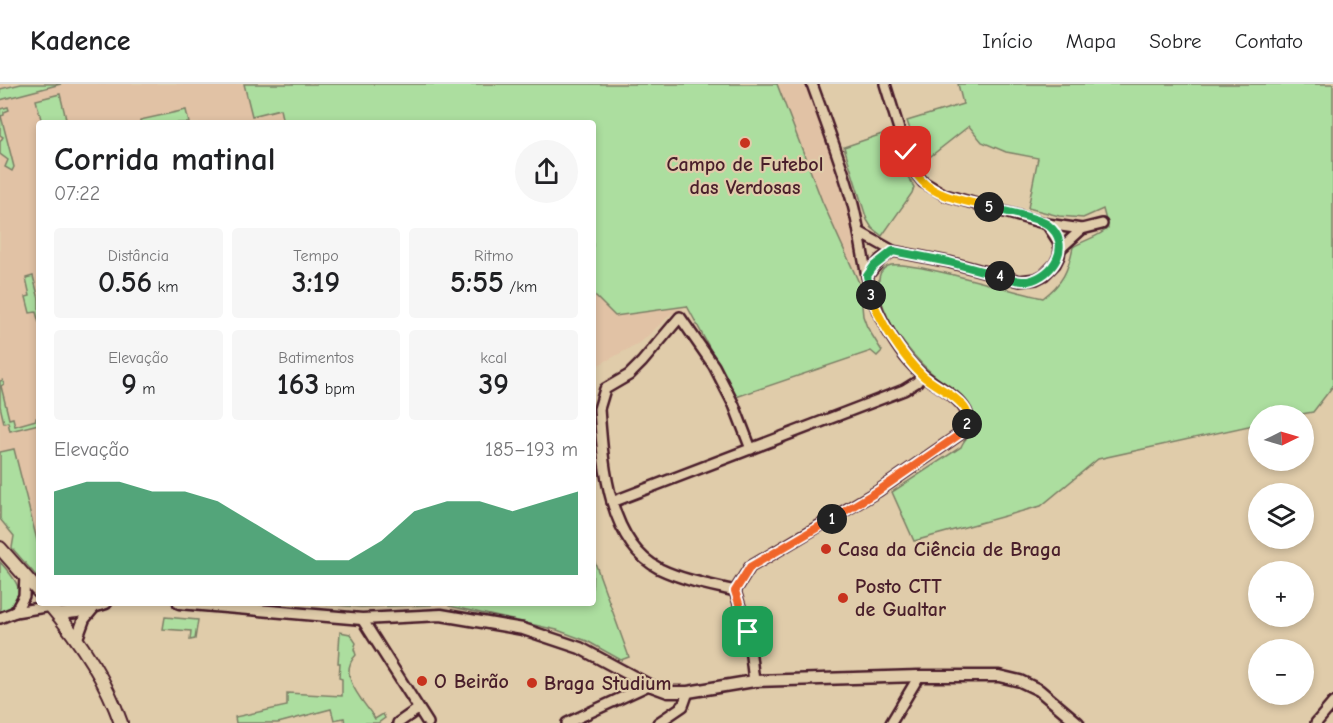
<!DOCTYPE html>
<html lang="pt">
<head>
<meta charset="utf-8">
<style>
	:root { --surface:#fff; --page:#f6f6f6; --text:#202124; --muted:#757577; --line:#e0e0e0; --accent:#0b8043 }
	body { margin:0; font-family:"Comic Neue",sans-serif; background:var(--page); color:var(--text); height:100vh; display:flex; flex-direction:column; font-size:22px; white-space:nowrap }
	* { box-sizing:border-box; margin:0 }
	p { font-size:20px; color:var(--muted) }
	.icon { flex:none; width:33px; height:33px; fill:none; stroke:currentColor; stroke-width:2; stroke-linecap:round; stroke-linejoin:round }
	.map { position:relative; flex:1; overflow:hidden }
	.panel { position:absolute; left:36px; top:36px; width:560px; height:486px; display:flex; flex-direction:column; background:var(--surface); border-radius:6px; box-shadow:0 3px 9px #0003 }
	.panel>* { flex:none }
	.needle { width:39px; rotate:85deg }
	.controls { position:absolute; left:1248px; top:321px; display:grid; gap:12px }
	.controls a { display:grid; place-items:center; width:66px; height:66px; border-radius:50%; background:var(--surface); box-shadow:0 3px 9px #0003; font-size:30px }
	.pin { position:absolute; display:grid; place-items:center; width:51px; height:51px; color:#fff; margin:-26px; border-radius:12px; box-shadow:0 3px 9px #0006 }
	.km { position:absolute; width:30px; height:30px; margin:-15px; border-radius:50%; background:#222; color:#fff; font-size:16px; line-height:30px; text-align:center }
	.round { display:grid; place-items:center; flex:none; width:63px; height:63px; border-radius:32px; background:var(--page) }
	.summary { display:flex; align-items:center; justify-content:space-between; height:102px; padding:0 18px }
	h1 { font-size:33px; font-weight:700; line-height:45px }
	.metrics { display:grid; grid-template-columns:repeat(3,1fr); gap:9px; height:102px; padding:6px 18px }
	.metrics div { display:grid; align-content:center; border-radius:6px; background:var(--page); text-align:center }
	.metrics b { font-size:30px; font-weight:700 }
	.metrics small { font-size:16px; font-weight:400 }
	.metrics p { font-size:16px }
	.chart { height:168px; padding:12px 18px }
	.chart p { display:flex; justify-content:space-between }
	.chart svg { width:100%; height:108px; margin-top:6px; fill:var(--accent); opacity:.7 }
	header { display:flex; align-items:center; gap:36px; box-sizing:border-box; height:84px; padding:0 30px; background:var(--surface); border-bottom:2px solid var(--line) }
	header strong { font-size:28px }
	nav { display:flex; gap:33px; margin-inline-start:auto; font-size:21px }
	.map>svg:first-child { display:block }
</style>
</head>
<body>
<header>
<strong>Kadence</strong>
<nav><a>Início</a><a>Mapa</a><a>Sobre</a><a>Contato</a></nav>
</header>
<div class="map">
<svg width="1333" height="639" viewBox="0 0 1333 639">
	<rect width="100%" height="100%" fill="#e0ccaa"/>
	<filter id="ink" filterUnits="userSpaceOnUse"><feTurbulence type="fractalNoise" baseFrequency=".0167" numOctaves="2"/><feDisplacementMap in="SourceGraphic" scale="12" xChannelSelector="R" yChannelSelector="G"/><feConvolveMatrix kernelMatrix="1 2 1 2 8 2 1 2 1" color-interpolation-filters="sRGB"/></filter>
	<g filter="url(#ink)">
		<!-- built -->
		<path fill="#e1c2a5" d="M 0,0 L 805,0 L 848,121 L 863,232 L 867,243 L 882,267 L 877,272 L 871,267 L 736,313 L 687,222 L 670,231 L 641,258 L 593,284 L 592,39 L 39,39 L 39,495 L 12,464 L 14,452 L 0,435 Z"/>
		<!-- green -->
		<g fill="#acde9f" stroke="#7b7e65" stroke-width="1.5">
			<path d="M 21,0 L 61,0 L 0,16 L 0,5 Z"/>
			<path d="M 244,0 L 777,0 L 822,117 L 860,201 L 863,232 L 867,243 L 882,267 L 877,272 L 871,267 L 736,313 L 687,222 L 615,232 L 593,210 L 592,39 L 283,39 L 280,25 L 252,32 Z"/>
			<path d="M 958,0 L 1333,0 L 1333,302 L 1313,328 L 1296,331 L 1258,332 L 1258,340 L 1098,375 L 1041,422 L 914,457 L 892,408 L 961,363 C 964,354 973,350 974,340 C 975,321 934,293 921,279 C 902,259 883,233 879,205 C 878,197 878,186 888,182 C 905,174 1016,209 1043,214 C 1063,199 1068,187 1073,163 C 1084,156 1099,153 1108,144 L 1103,125 L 1083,134 L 1059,132 L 1028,124 L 1038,74 L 1006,68 L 982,58 L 969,42 L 922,79 L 907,37 L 963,20 Z"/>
			<path d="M 60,10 L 67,39 L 42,39 L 36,16 Z"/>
			<path d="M 8,23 L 9,26 L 4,28 L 4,31 L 1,32 L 14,83 L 12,87 L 5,83 L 8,76 L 0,70 L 0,58 L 3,53 L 0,51 L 0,25 Z"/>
			<path d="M 186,26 L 189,39 L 140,39 L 140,36 Z"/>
			<path d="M 891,47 L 900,79 L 914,103 L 912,109 L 882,152 L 872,144 L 867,136 L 844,63 Z"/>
			<path d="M 33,192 L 39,215 L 39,239 L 36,228 L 30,229 L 26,213 L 30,212 L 26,194 Z"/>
			<path d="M 3,296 L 4,300 L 1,302 L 9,335 L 13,334 L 15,342 L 36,336 L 36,334 L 39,333 L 39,340 L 10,347 L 8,338 L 4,339 L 0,322 L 0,297 Z"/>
			<path d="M 14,365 L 39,464 L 39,495 L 12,464 L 14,452 L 0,435 L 0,368 Z"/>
			<path d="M 593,473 L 629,573 L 621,576 L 587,557 L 557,546 L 449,522 L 449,519 L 463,519 L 464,521 L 473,521 L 473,519 L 592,519 Z"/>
			<path d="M 0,478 C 18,498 32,515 0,531 Z"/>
			<path d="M 308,519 L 432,519 L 431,521 L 361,523 Z"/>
			<path d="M 165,533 L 198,536 L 195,555 L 190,556 L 191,547 L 163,545 Z"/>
			<path d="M 340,548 L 350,550 L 356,559 L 354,565 L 356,571 C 336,591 364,617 375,635 L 383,630 L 385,634 L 378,639 L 345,639 L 344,634 L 334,636 L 331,625 L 278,639 L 236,639 L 235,633 L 287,622 L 287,609 L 342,612 L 342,595 L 339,594 L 340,579 L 338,579 Z"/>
		</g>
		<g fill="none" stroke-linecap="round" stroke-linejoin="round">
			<defs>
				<g id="minor">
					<path d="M 885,0 L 906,68 L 915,88 L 923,98 L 945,111 L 1047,140 L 1082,145"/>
					<path d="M 859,148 L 893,167 L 949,178 L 1020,197 L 1036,195 L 1044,191 L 1055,180 L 1059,172 L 1060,165 L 1058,157 L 1047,140"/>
					<path d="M 1060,165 L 1082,145 L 1102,140"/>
					<path d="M 867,192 L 881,175 L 893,167"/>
					<path d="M 612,418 L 904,306 L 917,298 L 922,291"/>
					<path d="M 25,492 L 24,512 L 15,528 L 51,522"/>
					<path d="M 735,507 L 750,483 L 878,407 L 963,348 C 967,342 970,334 966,327 C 958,312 937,302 924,292 C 910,281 896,261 887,245 C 863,206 864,160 852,117 C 841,78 826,39 812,0"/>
					<path d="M 735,507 C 710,501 683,496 660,485 C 607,458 603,377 599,325 L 605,305 L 629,291 L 642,278 L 680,233 L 714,282 L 734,321 L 751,365"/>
					<path d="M 735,507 L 748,548 L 754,597"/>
					<path d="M 0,534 L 15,528"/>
					<path d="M 362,535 L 428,639"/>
					<path d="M 398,639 L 418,625"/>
					<path d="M 567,639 L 649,601"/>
					<path d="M 658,639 L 683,622 L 688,608"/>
					<path d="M 891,639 L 919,592"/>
					<path d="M 1316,639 L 1333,619"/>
				</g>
				<g id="tertiary">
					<path d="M 179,519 L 362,535 L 441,531 L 523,545 L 580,564 L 649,601 L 668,608 L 688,608 L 754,597 L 919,592 L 999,592 L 1020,597 L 1039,606 L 1078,639"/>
					<path d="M 58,530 L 77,528 L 106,519"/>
					<path d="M 77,554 L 84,535 L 94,523"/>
				</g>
				<g id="secondary">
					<path d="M 0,464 L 39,508"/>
					<path d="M 48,519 C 79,555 105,593 121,639"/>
				</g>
			</defs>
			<!-- minor casing -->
			<use href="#minor" stroke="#4a1f2b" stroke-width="14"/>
			<!-- tertiary casing -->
			<use href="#tertiary" stroke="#4a1f2b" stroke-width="15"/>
			<!-- secondary casing -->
			<use href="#secondary" stroke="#4a1f2b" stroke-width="16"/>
			<!-- minor -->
			<use href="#minor" stroke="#e0ccaa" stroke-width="9"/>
			<!-- tertiary -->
			<use href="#tertiary" stroke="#e0ccaa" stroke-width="10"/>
			<!-- secondary -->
			<use href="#secondary" stroke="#e0ccaa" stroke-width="12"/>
		</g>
	</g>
	<g fill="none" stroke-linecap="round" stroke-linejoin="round" filter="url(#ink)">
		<defs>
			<path id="split-1" d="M 748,548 L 735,507 L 750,483 L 832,435"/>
			<path id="split-2" d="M 832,435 L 878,407 L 963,348 L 967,340"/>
			<path id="split-3" d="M 871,211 C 878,236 903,273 922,291 C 935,303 957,311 966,326 C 969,331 968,336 967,340"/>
			<path id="split-4" d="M 871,211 L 867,192 L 874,182 L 893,167 L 949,178 L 1000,192"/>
			<path id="split-5" d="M 989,123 C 1001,127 1040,134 1048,141 C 1073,160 1054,192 1028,197 C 1018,198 1009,194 1000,192"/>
			<path id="split-6" d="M 906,68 C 910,78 914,89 922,97 C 938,114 967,117 989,123"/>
		</defs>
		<!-- split-1 casing -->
		<use href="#split-1" stroke="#fff" stroke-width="12"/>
		<!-- split-2 casing -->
		<use href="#split-2" stroke="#fff" stroke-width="12"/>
		<!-- split-3 casing -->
		<use href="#split-3" stroke="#fff" stroke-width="12"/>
		<!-- split-4 casing -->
		<use href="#split-4" stroke="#fff" stroke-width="12"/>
		<!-- split-5 casing -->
		<use href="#split-5" stroke="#fff" stroke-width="12"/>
		<!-- split-6 casing -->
		<use href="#split-6" stroke="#fff" stroke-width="12"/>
		<!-- split-1 -->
		<use href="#split-1" stroke="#f0652b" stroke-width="8"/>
		<!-- split-2 -->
		<use href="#split-2" stroke="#f0652b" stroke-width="8"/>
		<!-- split-3 -->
		<use href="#split-3" stroke="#f5b400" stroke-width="8"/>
		<!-- split-4 -->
		<use href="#split-4" stroke="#22a559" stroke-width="8"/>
		<!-- split-5 -->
		<use href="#split-5" stroke="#22a559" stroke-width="8"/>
		<!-- split-6 -->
		<use href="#split-6" stroke="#f5b400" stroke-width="8"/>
	</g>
	<!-- markers -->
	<g fill="#c8321e" stroke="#e0ccaa" stroke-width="2">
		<circle cx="745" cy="59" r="6"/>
		<circle cx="826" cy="465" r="6"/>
		<circle cx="843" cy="514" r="6"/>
		<circle cx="422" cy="597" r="6"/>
		<circle cx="532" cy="599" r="6"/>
	</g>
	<g text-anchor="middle" stroke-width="4.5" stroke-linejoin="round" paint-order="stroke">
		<!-- poi labels -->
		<g font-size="20" font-weight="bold" fill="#4a1f2b" stroke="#e0ccaa" text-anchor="start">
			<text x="745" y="87" text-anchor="middle">Campo de Futebol<tspan x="745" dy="23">das Verdosas</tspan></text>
			<text x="838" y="472">Casa da Ciência de Braga</text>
			<text x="855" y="509">Posto CTT<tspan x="855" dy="23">de Gualtar</tspan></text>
			<text x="434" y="604">O Beirão</text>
			<text x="544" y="606">Braga Studium</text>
		</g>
	</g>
</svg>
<div class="controls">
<a><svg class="needle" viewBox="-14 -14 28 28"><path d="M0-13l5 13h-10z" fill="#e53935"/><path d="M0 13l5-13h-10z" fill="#757577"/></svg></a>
<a><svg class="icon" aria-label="layers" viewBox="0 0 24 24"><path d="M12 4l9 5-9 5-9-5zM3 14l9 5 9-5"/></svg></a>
<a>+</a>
<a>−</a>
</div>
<div class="pin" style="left:748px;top:548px;background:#1e9e55"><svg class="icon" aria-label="arrive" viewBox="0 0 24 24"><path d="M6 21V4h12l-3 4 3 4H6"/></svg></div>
<div class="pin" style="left:906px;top:68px;background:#d93025"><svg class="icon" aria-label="check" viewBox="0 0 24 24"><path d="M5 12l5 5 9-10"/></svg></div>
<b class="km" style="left:832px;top:435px">1</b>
<b class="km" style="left:967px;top:340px">2</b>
<b class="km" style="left:871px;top:211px">3</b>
<b class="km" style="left:1000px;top:192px">4</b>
<b class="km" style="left:989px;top:123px">5</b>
<section class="panel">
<div class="summary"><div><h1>Corrida matinal</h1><p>07:22</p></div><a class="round"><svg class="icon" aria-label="share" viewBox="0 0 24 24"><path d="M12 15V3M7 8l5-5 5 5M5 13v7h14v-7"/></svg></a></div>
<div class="metrics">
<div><p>Distância</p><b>0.56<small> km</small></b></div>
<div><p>Tempo</p><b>3:19</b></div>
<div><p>Ritmo</p><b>5:55<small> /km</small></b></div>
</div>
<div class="metrics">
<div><p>Elevação</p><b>9<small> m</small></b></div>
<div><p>Batimentos</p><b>163<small> bpm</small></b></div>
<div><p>kcal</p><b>39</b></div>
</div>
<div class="chart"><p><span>Elevação</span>185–193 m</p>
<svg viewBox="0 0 160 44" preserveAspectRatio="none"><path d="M0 44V10L10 6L20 6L30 10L40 10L50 14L60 22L70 30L80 38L90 38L100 30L110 18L120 14L130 14L140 18L150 14L160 10V44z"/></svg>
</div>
</section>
</div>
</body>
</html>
